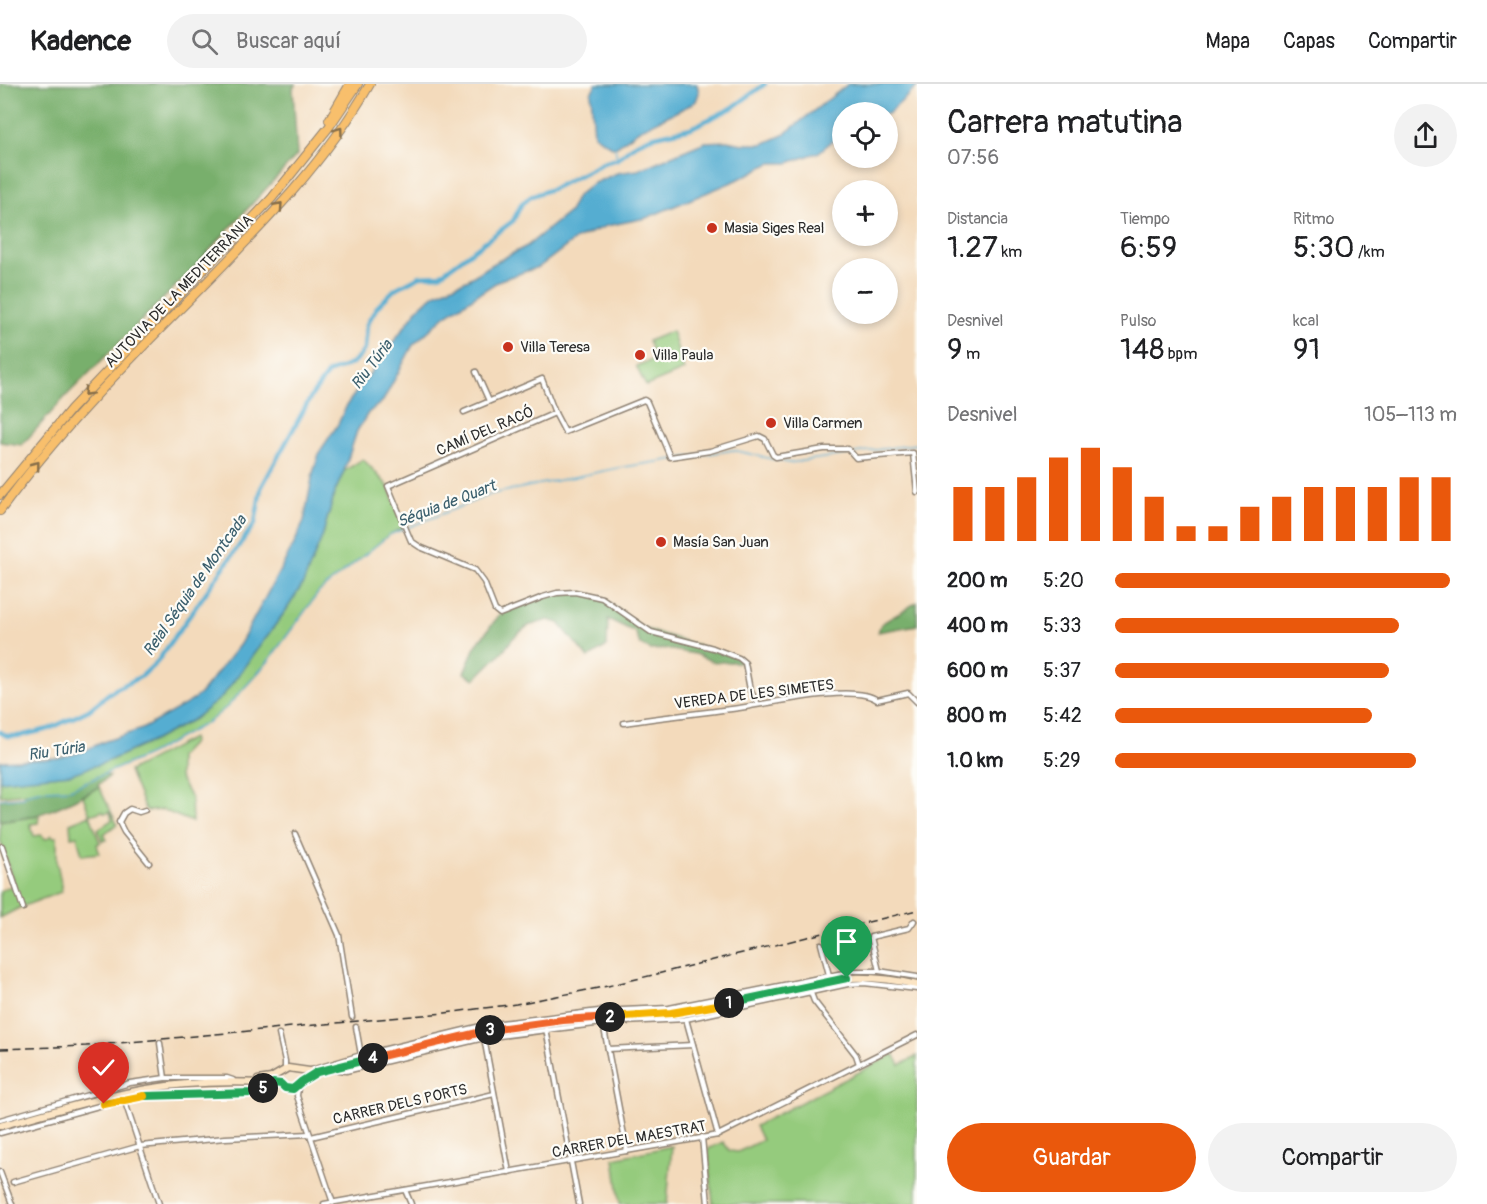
<!DOCTYPE html>
<html lang="es">
<head>
<meta charset="utf-8">
<style>
	:root { --surface:#fff; --page:#f2f2f2; --text:#202124; --muted:#757577; --line:#e0e0e0; --accent:#ea580c }
	body { margin:0; font-family:Pangolin,sans-serif; background:var(--page); color:var(--text); height:100vh; display:flex; flex-direction:column; font-size:22px; white-space:nowrap }
	* { box-sizing:border-box; margin:0 }
	p { font-size:20px; color:var(--muted) }
	.icon { flex:none; width:33px; height:33px; fill:none; stroke:currentColor; stroke-width:2; stroke-linecap:round; stroke-linejoin:round }
	.map { position:relative; flex:1; overflow:hidden }
	.details { display:flex; flex-direction:column; background:var(--surface); width:570px }
	.details>* { flex:none }
	.controls { position:absolute; left:832px; top:18px; display:grid; gap:12px }
	.controls a { display:grid; place-items:center; width:66px; height:66px; border-radius:50%; background:var(--surface); box-shadow:0 3px 9px #0003; font-size:30px }
	.pin { position:absolute; display:grid; place-items:center; width:51px; height:51px; color:#fff; margin:-62px -26px; border-radius:50% 50% 50% 0; rotate:-45deg; box-shadow:0 0 6px #0007 }
	.pin .icon { rotate:45deg }
	.km { position:absolute; width:30px; height:30px; margin:-15px; border-radius:50%; background:#222; color:#fff; font-size:16px; line-height:30px; text-align:center }
	.round { display:grid; place-items:center; flex:none; width:63px; height:63px; border-radius:32px; background:var(--page) }
	.summary { display:flex; align-items:center; justify-content:space-between; height:102px; padding:0 30px }
	h1 { font-size:33px; font-weight:600; line-height:45px }
	.stats { display:grid; grid-template-columns:repeat(3,1fr); gap:9px; height:102px; padding:6px 30px }
	.stats div { display:grid; align-content:center }
	.stats b { font-size:30px; font-weight:600 }
	.stats small { font-size:16px; font-weight:400 }
	.stats p { font-size:16px }
	.chart { height:168px; padding:12px 30px }
	.chart p { display:flex; justify-content:space-between }
	.chart svg { width:100%; height:108px; margin-top:6px; stroke:var(--accent); stroke-width:6 }
	.cta { display:flex; gap:12px; margin-top:auto; padding:12px 30px }
	.cta a { flex:1; height:69px; border-radius:36px; background:var(--accent); color:#fff; font-size:24px; font-weight:600; line-height:69px; text-align:center }
	.cta a+a { background:var(--page); color:var(--text) }
	ul { padding:0 30px; list-style:none; font-size:20px }
	li { display:grid; grid-template-columns:96px 72px 1fr; align-items:center; height:45px }
	li i { height:15px; border-radius:8px; background:var(--accent) }
	header { display:flex; align-items:center; gap:36px; box-sizing:border-box; height:84px; padding:0 30px; background:var(--surface); border-bottom:2px solid var(--line) }
	header strong { font-size:28px }
	nav { display:flex; gap:33px; margin-inline-start:auto; font-size:21px }
	.search { width:420px; height:54px; background:var(--page); display:flex; align-items:center; gap:15px; box-sizing:border-box; padding:0 21px; border-radius:33px; color:var(--muted); font-size:22px }
	main { display:flex; flex:1; min-height:0 }
	.map>svg:first-child { display:block }
</style>
</head>
<body>
<header>
<strong>Kadence</strong>
<div class="search"><svg class="icon" aria-label="search" viewBox="0 0 24 24"><circle cx="10" cy="10" r="6"/><path d="M15 15l6 6"/></svg>Buscar aquí</div>
<nav><a>Mapa</a><a>Capas</a><a>Compartir</a></nav>
</header>
<main>
<div class="map">
<svg width="917" height="1120" viewBox="0 0 917 1120">
	<rect width="100%" height="100%" fill="#fdfcf7"/>
	<filter id="ink" filterUnits="userSpaceOnUse"><feTurbulence type="fractalNoise" baseFrequency=".0167" numOctaves="2"/><feDisplacementMap in="SourceGraphic" scale="12" xChannelSelector="R" yChannelSelector="G"/><feConvolveMatrix kernelMatrix="1 2 1 2 8 2 1 2 1" color-interpolation-filters="sRGB"/></filter>
	<filter id="wash" filterUnits="userSpaceOnUse"><feTurbulence type="fractalNoise" baseFrequency=".008" numOctaves="4" result="noise"/><feDisplacementMap in="SourceGraphic" scale="24" xChannelSelector="R" yChannelSelector="G"/><feGaussianBlur stdDeviation="1.35" result="paint"/><feColorMatrix in="noise" values="0 0 0 0 0 0 0 0 0 0 0 0 0 0 0 0 0 1.4 0 .05"/><feComposite in="paint" operator="in"/></filter>
	<g filter="url(#wash)">
		<rect width="100%" height="100%" fill="#f3dabb"/>
		<!-- green -->
		<g fill="#95cb7d" stroke="#607b54" stroke-width="1.5">
			<path d="M 672,247 L 684,286 L 646,302 L 636,282 L 655,275 L 648,257 Z"/>
			<path d="M 363,375 L 388,402 L 404,443 L 389,451 L 319,508 L 267,579 L 228,622 L 210,637 L 150,670 L 70,705 L 0,712 L 0,697 L 106,678 L 153,657 L 194,635 L 222,612 L 287,525 L 314,473 L 322,453 L 335,408 L 344,387 Z"/>
			<path d="M 192,654 L 193,658 L 179,673 L 179,693 L 191,714 L 192,738 L 163,726 L 148,727 L 145,725 L 129,687 Z"/>
			<path d="M 99,703 L 117,740 L 104,750 L 107,756 L 102,757 L 98,745 L 112,736 L 110,728 L 105,729 L 102,727 L 90,731 L 100,759 L 97,760 L 99,769 L 82,771 L 77,752 L 71,753 L 70,739 L 90,731 L 83,712 Z"/>
			<path d="M 39,732 L 38,739 L 30,740 L 34,752 L 41,751 L 46,755 L 52,751 L 53,753 L 57,753 L 57,779 L 62,804 L 61,808 L 21,823 L 0,834 L 0,807 L 14,801 L 0,755 L 0,738 Z"/>
			<path d="M 894,970 L 900,981 L 917,972 L 917,1120 L 713,1120 L 708,1065 L 723,1058 L 730,1067 L 738,1068 L 762,1056 L 755,1042 Z"/>
			<path d="M 672,1062 L 667,1120 L 620,1120 L 614,1074 Z"/>
		</g>
		<!-- forest -->
		<g fill="#78af6c" stroke="#526d4c" stroke-width="1.5">
			<path d="M 0,0 L 296,0 L 293,4 L 297,71 L 185,193 L 66,312 L 22,361 L 0,358 Z"/>
			<path d="M 557,509 L 588,510 L 602,514 L 643,544 L 739,574 L 740,578 L 714,578 L 695,570 L 666,565 L 651,566 L 640,560 L 635,548 L 608,535 L 607,562 L 588,574 L 559,539 L 548,536 L 528,542 L 512,555 L 505,565 L 475,595 L 464,589 L 475,563 L 500,530 Z"/>
			<path d="M 917,518 L 917,541 L 878,548 L 881,540 Z"/>
			<path d="M 103,690 L 110,692 L 98,701 L 99,703 C 69,719 35,737 0,736 L 0,715 L 22,713 L 29,709 L 43,706 L 70,705 Z"/>
		</g>
		<!-- water -->
		<g fill="#54add1" stroke="#406c7e" stroke-width="1.5">
			<path d="M 596,0 L 697,0 L 699,9 L 696,17 L 692,20 L 639,46 L 617,62 L 612,63 L 594,51 L 591,9 Z"/>
			<path d="M 848,0 L 917,0 L 917,3 L 888,30 L 843,28 L 843,48 L 819,68 L 788,79 L 770,79 L 737,96 L 646,134 L 606,142 L 576,155 L 539,183 L 500,196 L 446,231 L 413,261 L 383,317 L 368,329 L 357,347 L 344,387 L 335,408 L 322,453 L 303,500 L 287,525 L 222,613 L 194,635 L 153,657 L 106,678 L 71,690 L 0,697 L 0,677 L 58,674 L 82,668 L 103,658 L 142,645 L 190,618 L 201,609 L 240,560 L 294,460 L 304,437 L 313,389 L 320,367 L 337,342 L 348,319 L 419,223 L 435,210 L 469,195 L 496,178 L 527,162 L 569,128 L 577,112 L 592,100 L 617,89 L 638,86 L 705,58 L 727,57 L 743,60 L 763,60 L 783,51 Z"/>
		</g>
		<g fill="none" stroke-linecap="round" stroke-linejoin="round">
			<!-- stream -->
			<g stroke="#54add1" stroke-width="1.5">
				<path d="M 615,63 L 617,75"/>
				<path d="M 855,369 L 917,360"/>
				<path d="M 0,715 L 22,713 L 29,709 L 43,706 L 70,705 L 150,670 L 210,637 L 228,622 L 267,579 L 319,508 L 389,451 L 492,410 L 618,384 L 733,366 L 789,379 L 850,370"/>
			</g>
			<!-- canal -->
			<path stroke="#54add1" stroke-width="4.5" d="M 0,648 L 7,652 L 19,652 L 49,645 L 89,626 L 112,607 L 142,592 L 157,578 L 255,439 L 261,404 L 312,311 L 328,289 L 351,280 L 359,273 L 365,264 L 367,240 L 377,223 L 395,205 L 420,192 L 440,191 L 513,137 L 522,119 L 532,112 L 554,104 L 603,79 L 617,75 L 637,59 L 651,53 L 691,44 L 732,24 L 765,0"/>
		</g>
	</g>
	<g filter="url(#ink)">
		<g fill="none" stroke-linecap="round" stroke-linejoin="round">
			<defs>
				<g id="minor">
					<path d="M 476,288 L 489,317"/>
					<path d="M 464,328 L 542,295 L 555,329"/>
					<path d="M 758,620 L 750,606 L 745,579 L 739,574 L 713,564 L 651,548 L 602,514 L 575,508 L 557,509 L 543,513 L 500,530 L 495,526 L 484,498 L 475,486 L 420,463 L 411,457 L 388,402 L 555,329 L 565,348 L 644,316 L 647,318 L 670,373 L 710,367 L 759,352 L 765,355 L 773,371 L 776,373 L 824,365 L 848,365 L 856,374 L 913,369 L 917,408"/>
					<path d="M 624,639 C 662,633 701,629 739,624 C 767,620 855,599 877,616 L 908,609 L 917,618"/>
					<path d="M 145,726 L 139,728 L 130,725 L 124,729 L 119,738 L 124,748 L 149,779"/>
					<path d="M 295,750 L 339,851 L 352,933"/>
					<path d="M 2,762 L 23,824"/>
					<path d="M 821,860 L 829,891"/>
					<path d="M 879,887 L 871,853 L 909,844 L 914,837"/>
					<path d="M 811,909 L 814,917 L 856,971 L 859,980"/>
					<path d="M 686,935 L 718,1051"/>
					<path d="M 603,939 L 627,1067"/>
					<path d="M 356,943 L 361,971"/>
					<path d="M 546,945 L 579,1120"/>
					<path d="M 279,950 L 285,977 L 285,985"/>
					<path d="M 484,954 L 509,1088"/>
					<path d="M 160,959 L 165,994"/>
					<path d="M 608,965 L 693,961"/>
					<path d="M 332,985 L 346,987 L 484,954 L 603,939 L 686,935 L 848,900 L 864,899 L 917,905"/>
					<path d="M 311,986 L 361,971 L 485,941 L 599,927 L 669,924 L 853,887 L 879,887 L 917,893"/>
					<path d="M 298,1003 L 297,1012 L 333,1119"/>
					<path d="M 124,1015 L 159,1120"/>
					<path d="M 0,1036 L 130,999 L 165,994 L 227,994 L 233,996"/>
					<path d="M 0,1049 L 124,1015 L 147,1012 L 253,1009 L 268,1001"/>
					<path d="M 311,1053 L 494,1010"/>
					<path d="M 702,1053 L 708,1120"/>
					<path d="M 0,1088 L 12,1120"/>
					<path d="M 13,1098 L 140,1062 L 225,1054 L 309,1050"/>
					<path d="M 405,1106 L 411,1120"/>
					<path d="M 324,1120 L 718,1051 L 917,951"/>
				</g>
				<g id="secondary">
					<path d="M 258,996 L 271,994 L 288,984 L 316,988"/>
					<path d="M 0,1042 C 49,1029 98,1013 147,1005 C 191,997 237,997 281,1000 L 285,1004 L 293,1005 L 301,998 L 317,988 L 483,948 L 563,936 L 671,929 L 847,894 C 871,893 893,895 917,901"/>
				</g>
				<g id="motorway">
					<path d="M 329,36 L 350,0"/>
					<path d="M 0,411 L 71,325 L 272,114 L 329,43 L 358,0"/>
					<path d="M 0,427 C 57,349 124,281 192,213 C 256,148 324,81 370,0"/>
				</g>
			</defs>
			<!-- minor casing -->
			<use href="#minor" stroke="#8f8273" stroke-width="7"/>
			<!-- secondary casing -->
			<use href="#secondary" stroke="#8f8273" stroke-width="9"/>
			<!-- motorway casing -->
			<use href="#motorway" stroke="#8f8273" stroke-width="10"/>
			<!-- minor -->
			<use href="#minor" stroke="#fff" stroke-width="4"/>
			<!-- secondary -->
			<use href="#secondary" stroke="#fce5c4" stroke-width="6"/>
			<!-- motorway -->
			<use href="#motorway" stroke="#f8bf6c" stroke-width="8"/>
			<!-- rail -->
			<path stroke="#2b2b2b" stroke-width="1.5" stroke-dasharray="9 4.5" stroke-linecap="butt" d="M 0,965 L 86,962 L 445,929 L 516,920 L 608,902 L 917,826"/>
		</g>
		<!-- one-way arrows -->
		<defs><path id="oneway-chevron" d="M-2-3.5L2.5 0L-2 3.5" fill="none" stroke-width="1.6" stroke-linecap="round" stroke-linejoin="round" transform="scale(1.5)"/></defs>
		<g stroke="#876e48">
			<use href="#oneway-chevron" transform="translate(339 47) rotate(-54)"/>
			<use href="#oneway-chevron" transform="translate(279 122) rotate(-48)"/>
			<use href="#oneway-chevron" transform="translate(87 308) rotate(133)"/>
			<use href="#oneway-chevron" transform="translate(36 381) rotate(-51)"/>
		</g>
	</g>
	<g fill="none" stroke-linecap="round" stroke-linejoin="round" filter="url(#ink)">
		<defs>
			<path id="split-1" d="M 729,919 L 847,894"/>
			<path id="split-2" d="M 610,933 L 671,929 L 729,919"/>
			<path id="split-3" d="M 490,946 L 563,936 L 610,933"/>
			<path id="split-4" d="M 373,974 L 490,946"/>
			<path id="split-5" d="M 263,1004 L 273,999 L 281,1000 L 285,1004 L 293,1005 L 301,998 L 317,988 L 373,974"/>
			<path id="split-6" d="M 144,1012 L 253,1009 L 263,1004"/>
			<path id="split-7" d="M 104,1020 L 144,1012"/>
		</defs>
		<!-- split-1 casing -->
		<use href="#split-1" stroke="#fff" stroke-width="12"/>
		<!-- split-2 casing -->
		<use href="#split-2" stroke="#fff" stroke-width="12"/>
		<!-- split-3 casing -->
		<use href="#split-3" stroke="#fff" stroke-width="12"/>
		<!-- split-4 casing -->
		<use href="#split-4" stroke="#fff" stroke-width="12"/>
		<!-- split-5 casing -->
		<use href="#split-5" stroke="#fff" stroke-width="12"/>
		<!-- split-6 casing -->
		<use href="#split-6" stroke="#fff" stroke-width="12"/>
		<!-- split-7 casing -->
		<use href="#split-7" stroke="#fff" stroke-width="12"/>
		<!-- split-1 -->
		<use href="#split-1" stroke="#22a559" stroke-width="8"/>
		<!-- split-2 -->
		<use href="#split-2" stroke="#f5b400" stroke-width="8"/>
		<!-- split-3 -->
		<use href="#split-3" stroke="#f0652b" stroke-width="8"/>
		<!-- split-4 -->
		<use href="#split-4" stroke="#f0652b" stroke-width="8"/>
		<!-- split-5 -->
		<use href="#split-5" stroke="#22a559" stroke-width="8"/>
		<!-- split-6 -->
		<use href="#split-6" stroke="#22a559" stroke-width="8"/>
		<!-- split-7 -->
		<use href="#split-7" stroke="#f5b400" stroke-width="8"/>
	</g>
	<!-- markers -->
	<g fill="#c8321e" stroke="#fdfcf7" stroke-width="2">
		<circle cx="712" cy="144" r="6"/>
		<circle cx="508" cy="263" r="6"/>
		<circle cx="640" cy="271" r="6"/>
		<circle cx="771" cy="339" r="6"/>
		<circle cx="661" cy="458" r="6"/>
	</g>
	<g text-anchor="middle" stroke-width="4.5" stroke-linejoin="round" paint-order="stroke">
		<!-- poi labels -->
		<g font-size="15" fill="#2b2b2b" stroke="#fdfcf7" text-anchor="start">
			<text x="724" y="149">Masia Siges Real</text>
			<text x="520" y="268">Villa Teresa</text>
			<text x="652" y="276">Villa Paula</text>
			<text x="783" y="344">Villa Carmen</text>
			<text x="673" y="463">Masía San Juan</text>
		</g>
		<!-- street labels -->
		<g font-size="15" fill="#2b2b2b" stroke="#fdfcf7">
			<text transform="translate(179 207) rotate(-46)" y="5">AUTOVIA DE LA MEDITERRÀNIA</text>
			<text transform="translate(485 347) rotate(-23)" y="5">CAMÍ DEL RACÓ</text>
			<text transform="translate(754 610) rotate(-7)" y="5">VEREDA DE LES SIMETES</text>
			<text transform="translate(400 1020) rotate(-13)" y="5">CARRER DELS PORTS</text>
			<text transform="translate(629 1055) rotate(-10)" y="5">CARRER DEL MAESTRAT</text>
		</g>
		<!-- water labels -->
		<g font-size="16" font-style="italic" fill="#3b5f6d" stroke="#fdfcf7">
			<text transform="translate(371 280) rotate(-53)" y="6">Riu Túria</text>
			<text transform="translate(446 419) rotate(-21)" y="6">Séquia de Quart</text>
			<text transform="translate(194 501) rotate(-55)" y="6">Reial Séquia de Montcada</text>
			<text transform="translate(56 666) rotate(-9)" y="6">Riu Túria</text>
		</g>
	</g>
</svg>
<div class="controls">
<a><svg class="icon" aria-label="locate" viewBox="0 0 24 24"><circle cx="12" cy="12" r="6"/><path d="M12 2v4M12 18v4M2 12h4M18 12h4"/></svg></a>
<a>+</a>
<a>−</a>
</div>
<div class="pin" style="left:847px;top:894px;background:#1e9e55"><svg class="icon" aria-label="arrive" viewBox="0 0 24 24"><path d="M6 21V4h12l-3 4 3 4H6"/></svg></div>
<div class="pin" style="left:104px;top:1020px;background:#d93025"><svg class="icon" aria-label="check" viewBox="0 0 24 24"><path d="M5 12l5 5 9-10"/></svg></div>
<b class="km" style="left:729px;top:919px">1</b>
<b class="km" style="left:610px;top:933px">2</b>
<b class="km" style="left:490px;top:946px">3</b>
<b class="km" style="left:373px;top:974px">4</b>
<b class="km" style="left:263px;top:1004px">5</b>
</div>
<section class="details">
<div class="summary"><div><h1>Carrera matutina</h1><p>07:56</p></div><a class="round"><svg class="icon" aria-label="share" viewBox="0 0 24 24"><path d="M12 15V3M7 8l5-5 5 5M5 13v7h14v-7"/></svg></a></div>
<div class="stats">
<div><p>Distancia</p><b>1.27<small> km</small></b></div>
<div><p>Tiempo</p><b>6:59</b></div>
<div><p>Ritmo</p><b>5:30<small> /km</small></b></div>
</div>
<div class="stats">
<div><p>Desnivel</p><b>9<small> m</small></b></div>
<div><p>Pulso</p><b>148<small> bpm</small></b></div>
<div><p>kcal</p><b>91</b></div>
</div>
<div class="chart"><p><span>Desnivel</span>105–113 m</p>
<svg viewBox="0 0 160 44" preserveAspectRatio="none"><path d="M5 44V22M15 44V22M25 44V18M35 44V10M45 44V6M55 44V14M65 44V26M75 44V38M85 44V38M95 44V30M105 44V26M115 44V22M125 44V22M135 44V22M145 44V18M155 44V18"/></svg>
</div>
<ul>
<li><b>200 m</b>5:20<i style="width:98%"></i></li>
<li><b>400 m</b>5:33<i style="width:83%"></i></li>
<li><b>600 m</b>5:37<i style="width:80%"></i></li>
<li><b>800 m</b>5:42<i style="width:75%"></i></li>
<li><b>1.0 km</b>5:29<i style="width:88%"></i></li>
</ul>
<div class="cta"><a>Guardar</a><a>Compartir</a></div>
</section>
</main>
</body>
</html>
